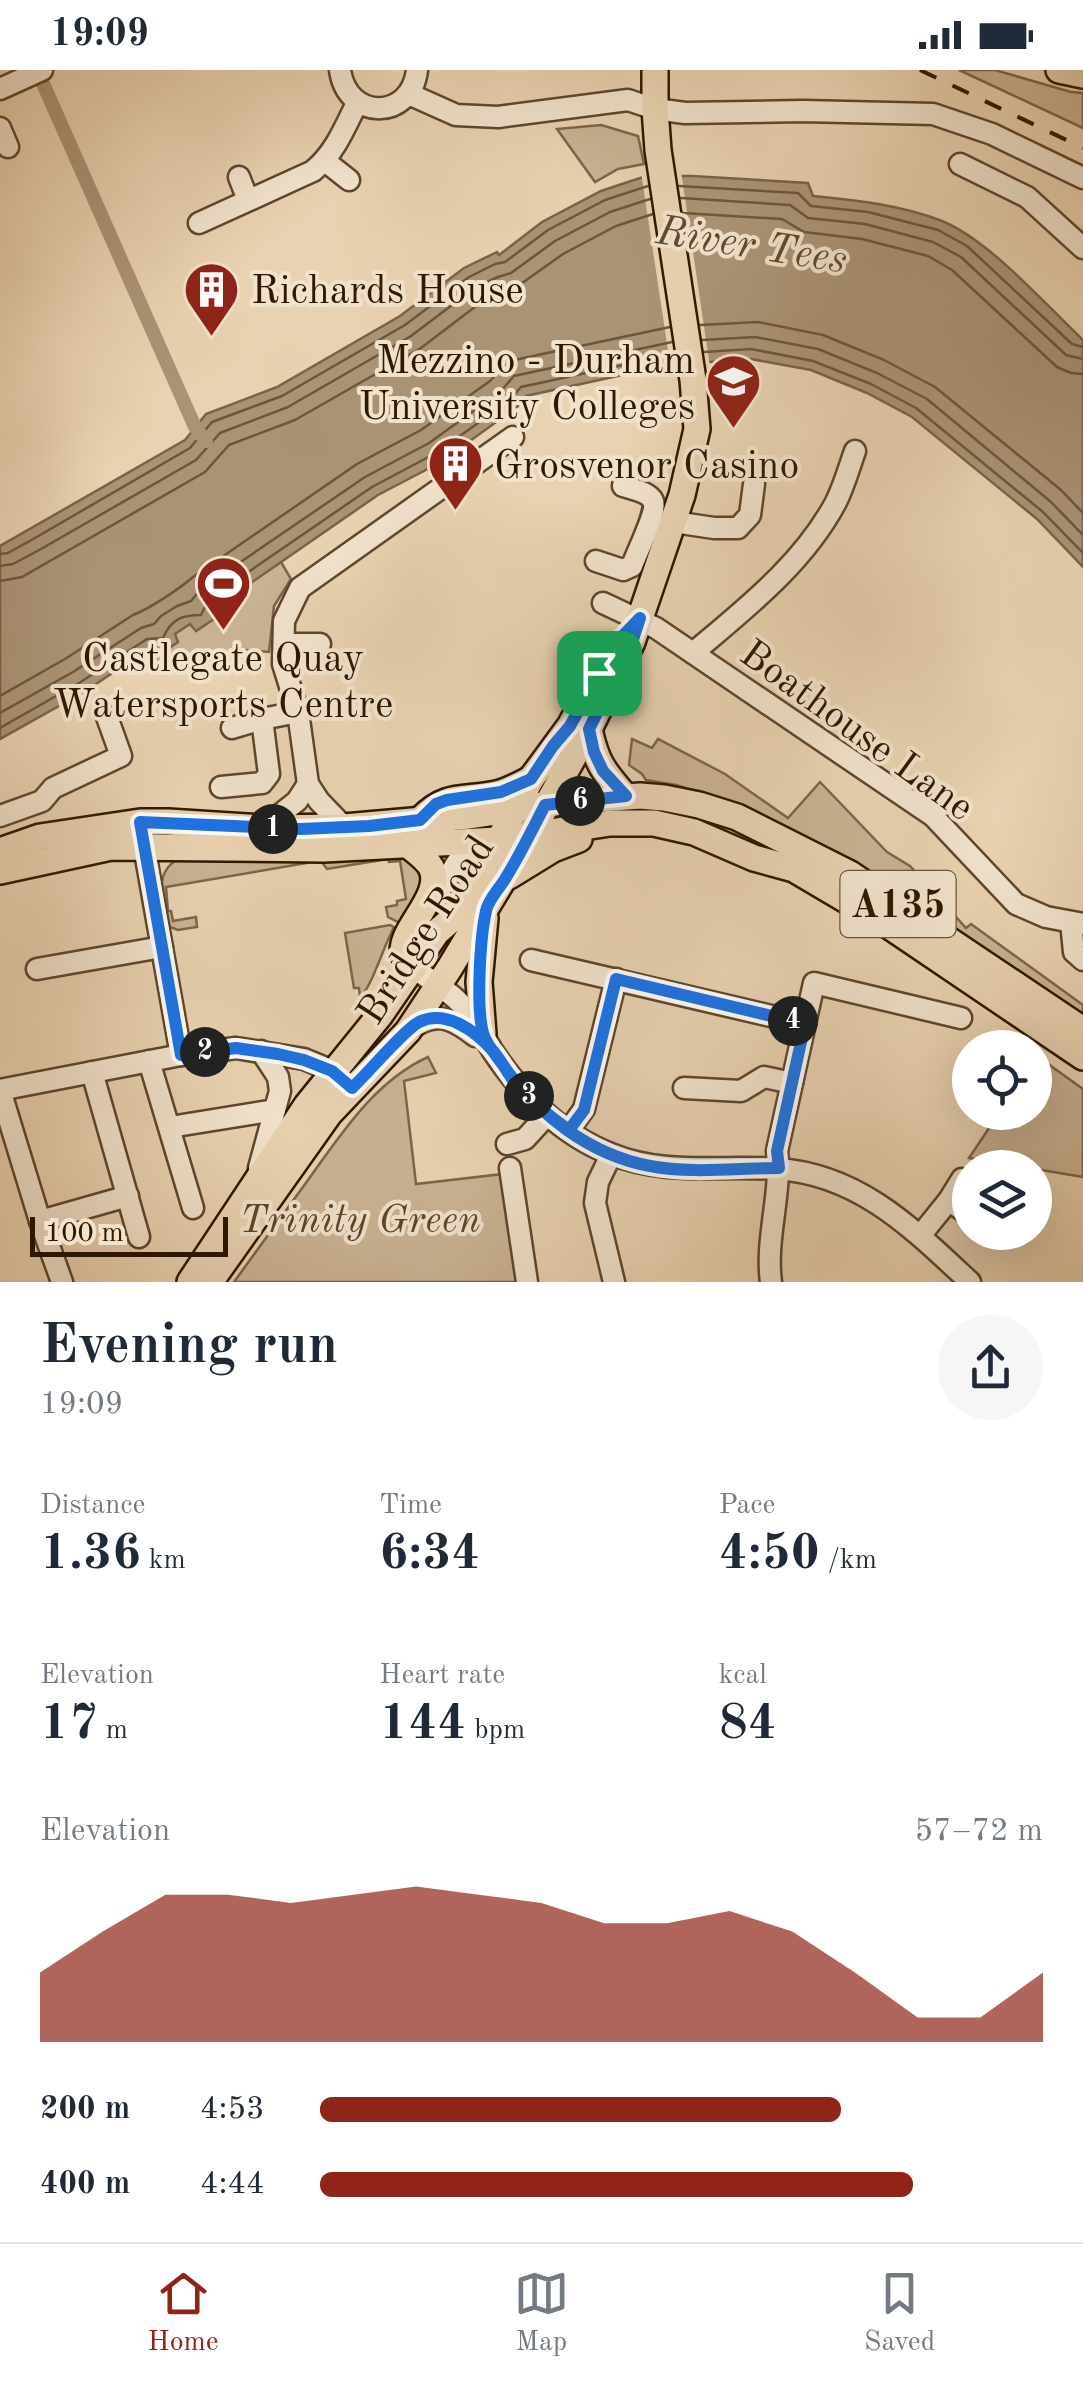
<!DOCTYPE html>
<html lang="en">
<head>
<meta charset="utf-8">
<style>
	:root { --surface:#fff; --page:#f6f6f7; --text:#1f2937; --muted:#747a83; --line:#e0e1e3; --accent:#8f2418 }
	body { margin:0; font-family:"Old Standard TT",serif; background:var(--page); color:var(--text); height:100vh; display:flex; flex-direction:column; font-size:38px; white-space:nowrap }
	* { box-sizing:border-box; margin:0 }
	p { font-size:32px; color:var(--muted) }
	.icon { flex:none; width:55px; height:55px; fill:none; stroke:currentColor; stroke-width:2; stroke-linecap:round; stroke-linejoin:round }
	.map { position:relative; height:1212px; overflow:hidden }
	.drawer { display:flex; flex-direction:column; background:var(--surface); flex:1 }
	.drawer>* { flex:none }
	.buttons { position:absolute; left:952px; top:960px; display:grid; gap:20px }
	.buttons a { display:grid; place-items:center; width:100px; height:100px; border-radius:50%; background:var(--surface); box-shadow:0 10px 40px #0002; font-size:50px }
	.scale { position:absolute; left:30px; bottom:25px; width:198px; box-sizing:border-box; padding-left:10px; border:5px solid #2f1800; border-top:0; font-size:28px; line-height:35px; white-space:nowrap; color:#2f1800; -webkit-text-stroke:8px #f1e2cc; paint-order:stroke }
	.pin { position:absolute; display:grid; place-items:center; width:85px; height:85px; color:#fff; margin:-42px; border-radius:20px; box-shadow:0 5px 15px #0006 }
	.km { position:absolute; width:50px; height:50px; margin:-25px; border-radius:50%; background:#222; color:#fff; font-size:28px; line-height:50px; text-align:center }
	.round { display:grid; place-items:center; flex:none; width:105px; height:105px; border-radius:52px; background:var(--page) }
	.summary { display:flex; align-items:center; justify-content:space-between; height:170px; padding:0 40px }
	h1 { font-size:55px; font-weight:700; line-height:75px }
	.figures { display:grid; grid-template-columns:repeat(3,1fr); gap:15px; height:170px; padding:10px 40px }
	.figures div { display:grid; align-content:center }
	.figures b { font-size:50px; font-weight:700 }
	.figures small { font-size:28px; font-weight:400 }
	.figures p { font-size:28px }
	.chart { height:280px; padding:20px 40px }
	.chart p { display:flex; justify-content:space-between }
	.chart svg { width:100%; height:180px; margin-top:10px; fill:var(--accent); opacity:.7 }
	ul { padding:0 40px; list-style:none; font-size:32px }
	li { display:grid; grid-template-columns:160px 120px 1fr; align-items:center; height:75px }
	li i { height:25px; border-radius:12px; background:var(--accent) }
	.status { display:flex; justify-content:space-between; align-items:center; height:70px; padding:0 50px; background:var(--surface); direction:ltr }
	.status svg { height:28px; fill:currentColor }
	.tab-bar { display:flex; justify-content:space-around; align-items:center; height:140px; border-top:2px solid var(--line); background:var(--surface); font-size:28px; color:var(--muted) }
	.tab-bar a { display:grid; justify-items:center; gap:5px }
	.tab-bar .selected { color:var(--accent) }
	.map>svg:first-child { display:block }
</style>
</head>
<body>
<div class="status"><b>19:09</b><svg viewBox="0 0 49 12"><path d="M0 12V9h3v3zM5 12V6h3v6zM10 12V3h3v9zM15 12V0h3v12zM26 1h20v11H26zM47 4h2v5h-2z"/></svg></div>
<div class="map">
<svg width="1083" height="1212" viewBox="0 0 1083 1212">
	<rect width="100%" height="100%" fill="#e9d2b1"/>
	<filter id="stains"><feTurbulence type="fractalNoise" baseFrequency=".002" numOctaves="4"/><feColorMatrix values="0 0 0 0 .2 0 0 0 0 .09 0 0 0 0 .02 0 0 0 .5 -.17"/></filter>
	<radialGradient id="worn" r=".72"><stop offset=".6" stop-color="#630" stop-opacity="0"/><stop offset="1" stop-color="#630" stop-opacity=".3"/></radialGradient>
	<!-- green -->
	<g fill="#c9b293" stroke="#7c654a" stroke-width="2.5">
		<path d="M 959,0 L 995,0 L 1071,22 L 1083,23 L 1083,58 Z"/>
		<path d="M 601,55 L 638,66 L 644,94 L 618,99 L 595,112 L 557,59 Z"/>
		<path d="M 281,492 L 291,509 L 274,536 L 269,582 L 246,580 L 163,604 L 151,578 Z"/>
		<path d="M 632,669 L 652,678 L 658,669 L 725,704 L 788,748 L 820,712 L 887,782 L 910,796 L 966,858 L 971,854 L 1083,935 L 1083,950 L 715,727 L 676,715 L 646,710 L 642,704 L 629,695 Z"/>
		<path d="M 406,786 L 422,800 L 423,819 L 402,854 L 388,847 L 386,837 L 397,835 L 397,831 L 406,829 L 400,791 L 389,792 L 388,789 L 327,799 L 320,790 Z"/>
		<path d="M 178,789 L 307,791 L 307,793 L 166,817 L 168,841 L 171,841 L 173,851 L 196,847 L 197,857 L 178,860 L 170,857 C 161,834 153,803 178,789 Z"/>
		<path d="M 390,855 L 394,857 C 383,877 374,912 360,928 L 359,918 L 354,918 L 345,863 Z"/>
		<path d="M 1037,986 L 1083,1019 L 1083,1107 L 969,1088 L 999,1043 L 1035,1042 Z"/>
		<path d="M 428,987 L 436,1003 L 404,1011 L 416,1114 L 503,1104 L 520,1212 L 234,1212 C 259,1178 283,1144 308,1110 C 341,1064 375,1011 428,987 Z"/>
	</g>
	<!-- water -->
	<path fill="#aa9375" stroke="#796246" stroke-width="2.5" d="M 646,106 L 692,106 L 808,113 L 813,126 C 856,130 901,135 942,151 C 989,170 1045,234 1083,270 L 1083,497 L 1037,449 L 912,347 L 867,323 L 811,300 L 751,289 L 668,295 L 526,326 L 517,337 L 441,392 L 378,425 L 213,539 L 217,547 L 196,561 L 190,554 L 175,564 L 178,572 L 159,585 L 153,576 L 84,622 L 0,669 L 0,476 L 185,370 L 206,344 L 277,317 L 400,246 L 464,198 L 497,182 L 499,185 L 542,152 L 601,121 Z"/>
	<!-- pier -->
	<path fill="#e9d2b1" d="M 645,101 L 681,101 L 710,297 L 671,300 L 641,102 Z"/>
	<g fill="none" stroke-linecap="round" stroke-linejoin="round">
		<!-- shore -->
		<g stroke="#6c563a" stroke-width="2.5">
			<path d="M 679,116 L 798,123 L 811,136 L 868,142 L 938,160 L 967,176 L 1072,274 L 1083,277"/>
			<path d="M 681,128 L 790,135 L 808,148 L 865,154 L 933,172 L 961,187 L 1066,285 L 1083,289"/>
			<path d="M 683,143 L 782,149 L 804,162 L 862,169 L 928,186 L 952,200 L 1057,297 L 1071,303 L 1083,304"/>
			<path d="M 700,255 L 758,252 L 823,265 L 884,290 L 935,317 L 1061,420 L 1083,443"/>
			<path d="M 702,270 L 755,267 L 818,279 L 877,303 L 927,329 L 1051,432 L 1083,465"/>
			<path d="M 704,282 L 751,279 L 813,291 L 871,314 L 916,338 L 1043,442 L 1083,483"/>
			<path d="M 0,484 L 8,483 L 35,468 L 190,378 L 212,352 L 282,326 L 405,255 L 469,207 L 495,194 L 505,192 L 548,160 L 605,130 L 648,116"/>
			<path d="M 0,496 L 13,494 L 41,479 L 196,390 L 220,363 L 288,337 L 411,266 L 476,217 L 498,207 L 511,203 L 555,171 L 610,142 L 650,129"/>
			<path d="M 0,511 L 22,507 L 205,402 L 229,375 L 295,350 L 421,278 L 484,230 L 518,216 L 563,184 L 616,156 L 653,144"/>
			<path d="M 0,626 L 65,589 L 133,545 C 151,538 179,519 193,507 L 357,394 L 421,360 L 490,311 L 504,296 L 519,289 L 670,257"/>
			<path d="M 0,643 L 73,602 L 141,558 L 154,554 L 161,546 L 177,536 L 191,531 L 201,519 L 365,407 L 429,373 L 500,322 L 514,306 L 672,272"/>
			<path d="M 0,658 L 79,613 L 147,569 L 163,568 C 171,549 182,545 201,545 L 209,529 L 372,417 L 436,383 L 509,331 L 521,317 L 674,284"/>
		</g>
		<!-- canal -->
		<path stroke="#aa9375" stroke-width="14" d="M 37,0 L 195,357 L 206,371"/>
		<defs>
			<g id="minor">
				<path d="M 340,0 C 347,51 411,51 417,0"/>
				<path d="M 0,19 L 42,0"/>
				<path d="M 409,24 L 456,45 L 498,47 L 628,30 L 655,39 L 685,43 L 803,41 L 933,44 L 992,64 L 1083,108"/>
				<path d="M 0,58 L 8,77"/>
				<path d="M 325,91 L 349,110"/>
				<path d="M 960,94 L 1027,127 L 1083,178"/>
				<path d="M 239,107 L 248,130"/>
				<path d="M 199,153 L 313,101 C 335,83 345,57 357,33"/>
				<path d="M 674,452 L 714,458 L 738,458 L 750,445 L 754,414"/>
				<path d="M 596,491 L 623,500 L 632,496 C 636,484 658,441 653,431 C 649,422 632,419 623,416"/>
				<path d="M 603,533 L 656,558 L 933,746 L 1016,834 L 1046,847 L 1083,854"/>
				<path d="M 284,574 L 320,574"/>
				<path d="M 693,583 C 746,538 803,494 836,432 C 844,416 849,398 855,381"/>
				<path d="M 232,658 L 262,649 L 298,642"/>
				<path d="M 221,717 L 262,713 L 269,704 L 262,649"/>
				<path d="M 0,746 L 42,731 L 53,718 L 121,686 L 107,647"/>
				<path d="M 344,757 L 319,731 L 308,714 L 298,642 L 283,594 L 284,551 L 300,518 L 513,367"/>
				<path d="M 263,758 L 297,731 L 308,714"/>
				<path d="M 142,765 L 181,985"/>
				<path d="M 432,832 L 466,778 L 482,773"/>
				<path d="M 1071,852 L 1074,882 L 1083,890"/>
				<path d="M 531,890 L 805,954"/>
				<path d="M 414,898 C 428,909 444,918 457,930 C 471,943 482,963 492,980 C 520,1023 561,1065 611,1084 C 665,1106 721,1095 777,1099 C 859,1104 913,1159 970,1212"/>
				<path d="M 37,899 L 162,877"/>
				<path d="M 408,961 C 434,940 451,947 475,966"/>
				<path d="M 149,991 L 193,1138"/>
				<path d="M 92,1002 L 139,1167"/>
				<path d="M 684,1018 L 741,1021 L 764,1007 L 792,1013"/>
				<path d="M 0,1020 L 181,985 L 236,978 L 304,989 L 333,1001 L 342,1010"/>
				<path d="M 0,1020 L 40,1151 L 62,1212"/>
				<path d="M 170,1057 L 275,1040"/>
				<path d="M 569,1060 L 584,1039 L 616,909"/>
				<path d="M 507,1074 L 525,1069 L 547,1045"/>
				<path d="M 611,1085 L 598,1112 L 595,1133 L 614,1212"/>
				<path d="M 259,1098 L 280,1021 L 278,1007 L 261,981"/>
				<path d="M 510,1098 L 527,1212"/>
				<path d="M 949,1130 L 970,1146"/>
				<path d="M 40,1151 L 128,1126"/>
				<path d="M 920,1166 L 949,1130 L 962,1109"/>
				<path d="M 771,1212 C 765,1169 782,1124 777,1081 L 814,913 L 961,948"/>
			</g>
			<g id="major">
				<path d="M 1059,0 L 1083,5"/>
				<path d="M 589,659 C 596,692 603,701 625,726"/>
				<path d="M 421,749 C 449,721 465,732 500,723 C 510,720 521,714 531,709"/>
				<path d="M 408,775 C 415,781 426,788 431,797 C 446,826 396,862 404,885 C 406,890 411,893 414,898"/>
				<path d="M 0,781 L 40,767 L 140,752 L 168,752 L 263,758 L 344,757 L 469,746 L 569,731 L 640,726 L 664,728 L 699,735 L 737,747 L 850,804 L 1083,960"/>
				<path d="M 0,801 L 111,777 L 324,779 L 498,770 L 610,753 L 654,753 L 694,762 L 754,788 L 794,799 L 882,851 L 1083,987"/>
				<path d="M 509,806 L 553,779 L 579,769"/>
				<path d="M 483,964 L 479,912 L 485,848"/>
				<path d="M 190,1212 L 307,1035 L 380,945 L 437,862 L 452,849 L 486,795 L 531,709 L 570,656 L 593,613"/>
				<path d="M 210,1212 L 329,1044 L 408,961 L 449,899 L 530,765 L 589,659 L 632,572 L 682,425 L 697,359 L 693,310 L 658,80 L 655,39 L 655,0"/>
			</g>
		</defs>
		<!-- minor casing -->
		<use href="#minor" stroke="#5e462c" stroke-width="25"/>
		<!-- major casing -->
		<use href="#major" stroke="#2f1800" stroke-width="30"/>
		<!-- minor -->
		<use href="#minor" stroke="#f1e2cc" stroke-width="20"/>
		<!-- major -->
		<use href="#major" stroke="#e9d2b1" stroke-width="25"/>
		<!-- rail -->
		<path stroke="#2f1800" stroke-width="4" stroke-dasharray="18 18" stroke-linecap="butt" d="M 920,0 L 1083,78"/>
	</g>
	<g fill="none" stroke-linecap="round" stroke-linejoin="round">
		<defs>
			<path id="route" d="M 599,603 L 570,656 L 553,676 L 531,709 L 501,722 L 447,730 L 436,734 L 420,750 L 369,756 L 301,759 L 140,752 L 181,985 L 236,978 L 278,984 L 304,990 L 332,1001 L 352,1018 C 368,1003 403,961 419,952 C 446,939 476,961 494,982 C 502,992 508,1004 516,1014 C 532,1032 550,1047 569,1060 L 584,1040 L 616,909 L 805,954 L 777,1081 L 779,1098 C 737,1098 691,1104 650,1096 C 590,1085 537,1044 503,995 C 496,985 486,974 483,963 C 476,937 480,868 486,841 C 488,830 499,819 505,809 C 520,785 532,760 545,735 L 626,726 L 603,701 L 594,682 L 589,659 L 632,572 L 640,548 L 615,574 L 599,603"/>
		</defs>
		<!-- route casing -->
		<use href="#route" stroke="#fff" stroke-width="20"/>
		<!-- route -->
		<use href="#route" stroke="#1a73e8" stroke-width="12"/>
	</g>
	<!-- icons -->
	<defs>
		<symbol id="building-pin" viewBox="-11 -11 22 30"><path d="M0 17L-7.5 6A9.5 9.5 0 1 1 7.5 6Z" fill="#8f2418" stroke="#f1e2cc"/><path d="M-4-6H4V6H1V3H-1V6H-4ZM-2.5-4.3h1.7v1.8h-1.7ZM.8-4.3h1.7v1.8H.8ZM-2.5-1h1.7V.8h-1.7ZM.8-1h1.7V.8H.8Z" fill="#fff"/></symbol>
		<symbol id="university-pin" viewBox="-11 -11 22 30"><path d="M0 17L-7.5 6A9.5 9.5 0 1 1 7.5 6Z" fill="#8f2418" stroke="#f1e2cc"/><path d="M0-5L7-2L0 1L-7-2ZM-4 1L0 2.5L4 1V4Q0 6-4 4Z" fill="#fff"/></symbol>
		<symbol id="stadium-pin" viewBox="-11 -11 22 30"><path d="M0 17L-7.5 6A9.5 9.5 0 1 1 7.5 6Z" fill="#8f2418" stroke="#f1e2cc"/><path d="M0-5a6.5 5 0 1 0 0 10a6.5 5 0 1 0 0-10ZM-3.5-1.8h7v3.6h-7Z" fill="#fff"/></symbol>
	</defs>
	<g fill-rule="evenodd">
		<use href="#building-pin" x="180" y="188" width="63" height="86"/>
		<use href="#university-pin" x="702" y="280" width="63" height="86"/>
		<use href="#building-pin" x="424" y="362" width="63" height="86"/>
		<use href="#stadium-pin" x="192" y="482" width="63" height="86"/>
	</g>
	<g text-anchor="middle" stroke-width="8" stroke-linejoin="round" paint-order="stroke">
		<!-- shield labels -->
		<rect fill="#f1e2cc" stroke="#69553d" stroke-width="2.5" x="840.5" y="801" width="115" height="66" rx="8"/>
		<g font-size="38" font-weight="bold" fill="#2f1800">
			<text x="898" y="847">A135</text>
		</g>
		<!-- poi labels -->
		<g font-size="40" fill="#2f1800" stroke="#f1e2cc" text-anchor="start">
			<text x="251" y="233">Richards House</text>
			<text x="695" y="303" text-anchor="end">Mezzino - Durham<tspan x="695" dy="46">University Colleges</tspan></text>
			<text x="494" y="408">Grosvenor Casino</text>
			<text x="223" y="601" text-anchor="middle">Castlegate Quay<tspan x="223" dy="46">Watersports Centre</tspan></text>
		</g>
		<!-- street labels -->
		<g font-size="40" fill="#2f1800" stroke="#f1e2cc">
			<text transform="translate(858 659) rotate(36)" y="14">Boathouse Lane</text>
			<text transform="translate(424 859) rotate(-57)" y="14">Bridge Road</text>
		</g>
		<!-- park labels -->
		<g font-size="40" font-style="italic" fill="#5d462c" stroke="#f1e2cc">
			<text x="360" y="1162">Trinity Green</text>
		</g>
		<!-- water labels -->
		<g font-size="42" font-style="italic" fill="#60492f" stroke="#f1e2cc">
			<text transform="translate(752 173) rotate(9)" y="15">River Tees</text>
		</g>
	</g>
	<rect width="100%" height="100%" filter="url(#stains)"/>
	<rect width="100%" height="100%" fill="url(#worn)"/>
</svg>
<div class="buttons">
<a><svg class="icon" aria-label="locate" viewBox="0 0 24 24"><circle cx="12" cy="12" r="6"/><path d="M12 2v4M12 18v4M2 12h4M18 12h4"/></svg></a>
<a><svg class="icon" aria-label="layers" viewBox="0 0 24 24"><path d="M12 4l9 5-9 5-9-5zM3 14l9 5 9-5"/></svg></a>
</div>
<div class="scale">100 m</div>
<div class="pin" style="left:599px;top:603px;background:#1e9e55"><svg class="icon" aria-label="arrive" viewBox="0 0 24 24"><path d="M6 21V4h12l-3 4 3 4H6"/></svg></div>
<b class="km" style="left:273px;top:759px">1</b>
<b class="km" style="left:205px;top:982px">2</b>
<b class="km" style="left:529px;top:1026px">3</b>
<b class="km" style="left:793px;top:951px">4</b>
<b class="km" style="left:580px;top:731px">6</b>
</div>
<section class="drawer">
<div class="summary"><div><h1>Evening run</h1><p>19:09</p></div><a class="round"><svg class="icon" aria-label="share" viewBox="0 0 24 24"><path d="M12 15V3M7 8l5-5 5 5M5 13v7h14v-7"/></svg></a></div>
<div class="figures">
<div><p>Distance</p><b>1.36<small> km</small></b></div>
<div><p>Time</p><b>6:34</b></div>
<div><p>Pace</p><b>4:50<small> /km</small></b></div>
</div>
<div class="figures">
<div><p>Elevation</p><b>17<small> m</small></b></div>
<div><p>Heart rate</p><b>144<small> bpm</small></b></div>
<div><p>kcal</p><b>84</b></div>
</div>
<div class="chart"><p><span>Elevation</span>57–72 m</p>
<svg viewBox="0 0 160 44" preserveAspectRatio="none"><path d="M0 44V27L10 17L20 8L30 8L40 10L50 8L60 6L70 8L80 10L90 15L100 15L110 12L120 17L130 27L140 38L150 38L160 27V44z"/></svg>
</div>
<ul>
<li><b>200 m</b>4:53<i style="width:72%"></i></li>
<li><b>400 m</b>4:44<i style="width:82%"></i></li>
</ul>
</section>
<nav class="tab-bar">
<a class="selected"><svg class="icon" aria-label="home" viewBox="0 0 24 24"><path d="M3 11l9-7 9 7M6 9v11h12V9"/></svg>Home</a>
<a><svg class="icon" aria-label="map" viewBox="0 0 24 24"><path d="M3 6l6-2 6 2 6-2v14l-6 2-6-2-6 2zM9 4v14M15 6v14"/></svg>Map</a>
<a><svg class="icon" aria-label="saved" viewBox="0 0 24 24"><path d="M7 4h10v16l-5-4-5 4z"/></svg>Saved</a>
</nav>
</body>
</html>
